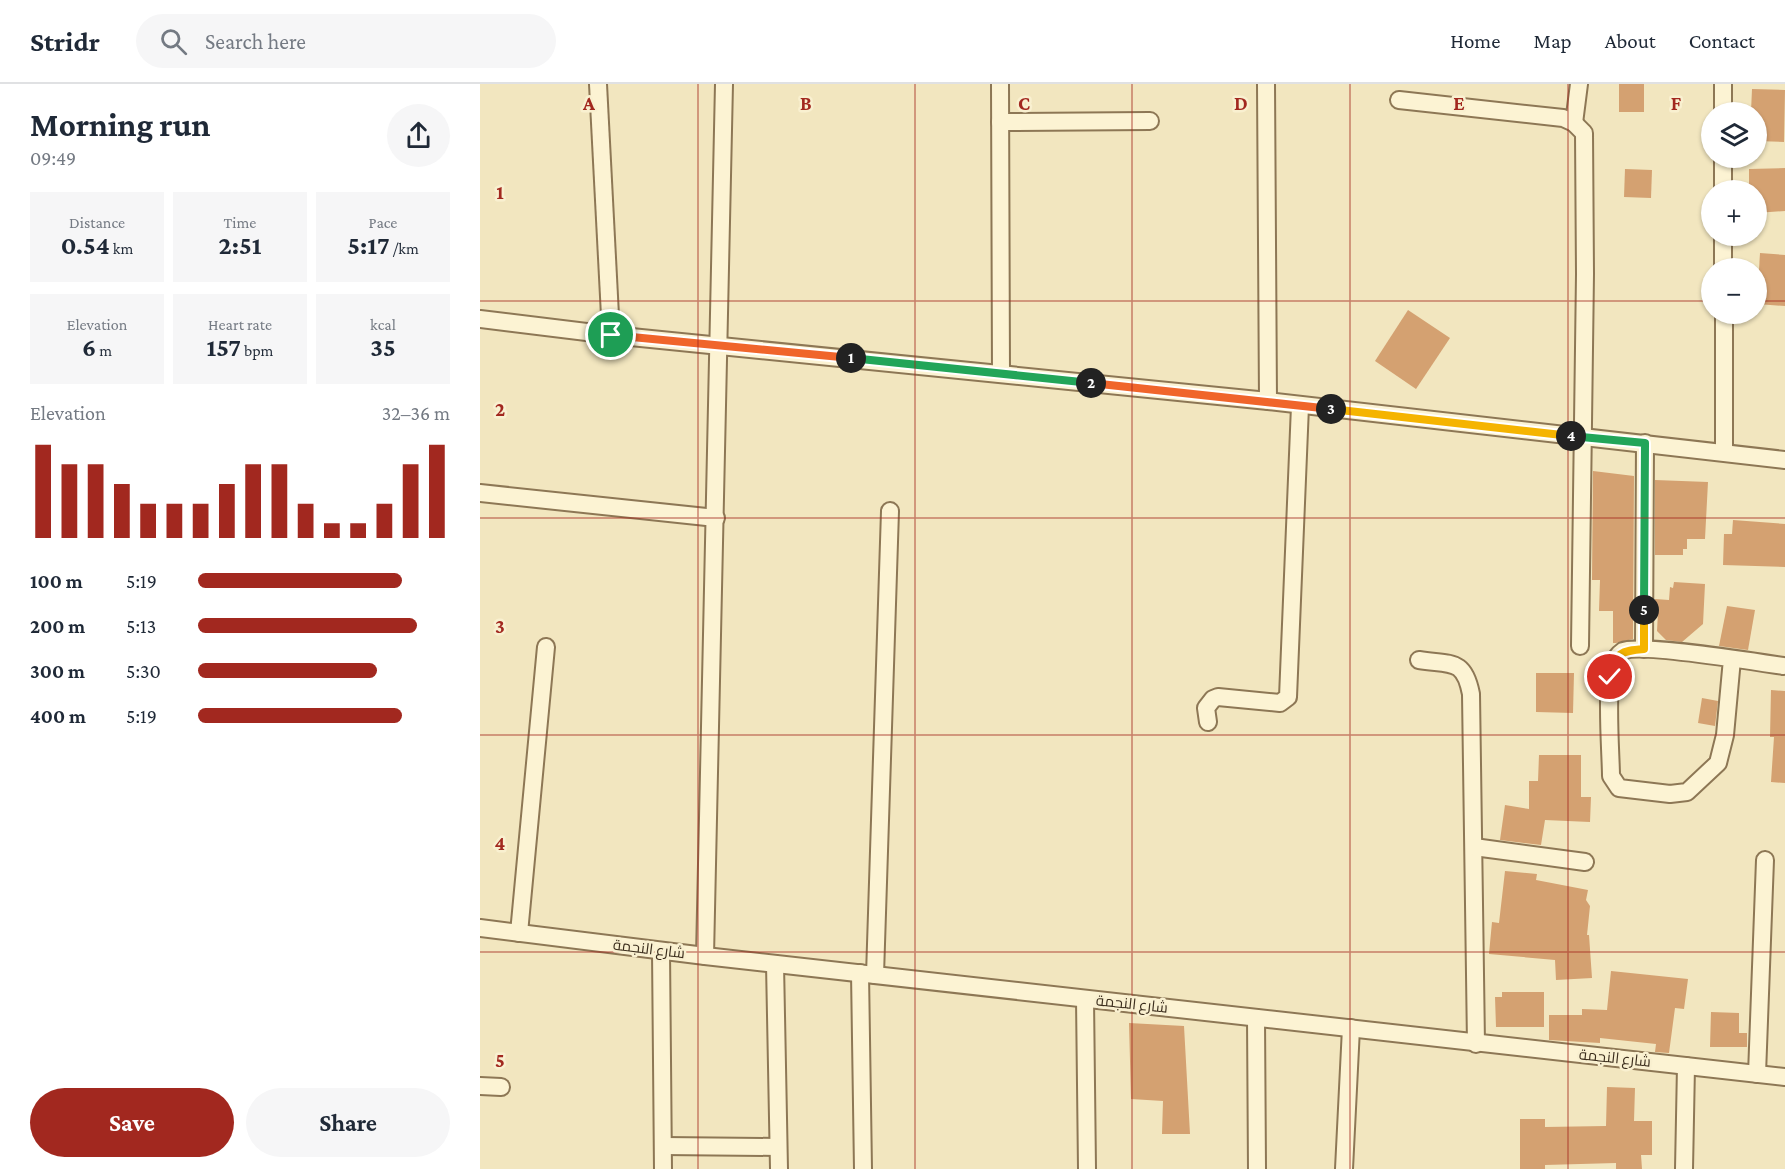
<!DOCTYPE html>
<html lang="en">
<head>
<meta charset="utf-8">
<style>
	:root { --surface:#fff; --page:#f6f6f7; --text:#1f2937; --muted:#747a83; --line:#e0e1e3; --accent:#a2281f }
	body { margin:0; font-family:"Crimson Pro",Cairo,serif; background:var(--page); color:var(--text); height:100vh; display:flex; flex-direction:column; font-size:22px; white-space:nowrap }
	* { box-sizing:border-box; margin:0 }
	p { font-size:20px; color:var(--muted) }
	.icon { flex:none; width:33px; height:33px; fill:none; stroke:currentColor; stroke-width:2; stroke-linecap:round; stroke-linejoin:round }
	.map { position:relative; flex:1; overflow:hidden }
	.side { display:flex; flex-direction:column; background:var(--surface); width:480px }
	.side>* { flex:none }
	.tools { position:absolute; left:1221px; top:18px; display:grid; gap:12px }
	.tools a { display:grid; place-items:center; width:66px; height:66px; border-radius:50%; background:var(--surface); box-shadow:0 2px 4px #0004; font-size:30px }
	.pin { position:absolute; display:grid; place-items:center; width:51px; height:51px; color:#fff; margin:-26px; border:3px solid #fff; border-radius:50%; box-shadow:0 2px 6px #0007 }
	.km { position:absolute; width:30px; height:30px; margin:-15px; border-radius:50%; background:#222; color:#fff; font-size:16px; line-height:30px; text-align:center }
	.round { display:grid; place-items:center; flex:none; width:63px; height:63px; border-radius:32px; background:var(--page) }
	.summary { display:flex; align-items:center; justify-content:space-between; height:102px; padding:0 30px }
	h1 { font-size:33px; font-weight:700; line-height:45px }
	.figures { display:grid; grid-template-columns:repeat(3,1fr); gap:9px; height:102px; padding:6px 30px }
	.figures div { display:grid; align-content:center; border-radius:0px; background:var(--page); text-align:center }
	.figures b { font-size:26px; font-weight:700 }
	.figures small { font-size:16px; font-weight:400 }
	.figures p { font-size:16px }
	.chart { height:168px; padding:12px 30px }
	.chart p { display:flex; justify-content:space-between }
	.chart svg { width:100%; height:108px; margin-top:6px; stroke:var(--accent); stroke-width:6 }
	.cta { display:flex; gap:12px; margin-top:auto; padding:12px 30px }
	.cta a { flex:1; height:69px; border-radius:36px; background:var(--accent); color:#fff; font-size:24px; font-weight:700; line-height:69px; text-align:center }
	.cta a+a { background:var(--page); color:var(--text) }
	ul { padding:0 30px; list-style:none; font-size:20px }
	li { display:grid; grid-template-columns:96px 72px 1fr; align-items:center; height:45px }
	li i { height:15px; border-radius:8px; background:var(--accent) }
	header { display:flex; align-items:center; gap:36px; box-sizing:border-box; height:84px; padding:0 30px; background:var(--surface); border-bottom:2px solid var(--line) }
	header strong { font-size:28px }
	nav { display:flex; gap:33px; margin-inline-start:auto; font-size:21px }
	.search { width:420px; height:54px; background:var(--page); display:flex; align-items:center; gap:15px; box-sizing:border-box; padding:0 21px; border-radius:33px; color:var(--muted); font-size:22px }
	main { display:flex; flex:1; min-height:0 }
	.map>svg:first-child { display:block }
</style>
</head>
<body>
<header>
<strong>Stridr</strong>
<div class="search"><svg class="icon" aria-label="search" viewBox="0 0 24 24"><circle cx="10" cy="10" r="6"/><path d="M15 15l6 6"/></svg>Search here</div>
<nav><a>Home</a><a>Map</a><a>About</a><a>Contact</a></nav>
</header>
<main>
<section class="side">
<div class="summary"><div><h1>Morning run</h1><p>09:49</p></div><a class="round"><svg class="icon" aria-label="share" viewBox="0 0 24 24"><path d="M12 15V3M7 8l5-5 5 5M5 13v7h14v-7"/></svg></a></div>
<div class="figures">
<div><p>Distance</p><b>0.54<small> km</small></b></div>
<div><p>Time</p><b>2:51</b></div>
<div><p>Pace</p><b>5:17<small> /km</small></b></div>
</div>
<div class="figures">
<div><p>Elevation</p><b>6<small> m</small></b></div>
<div><p>Heart rate</p><b>157<small> bpm</small></b></div>
<div><p>kcal</p><b>35</b></div>
</div>
<div class="chart"><p><span>Elevation</span>32–36 m</p>
<svg viewBox="0 0 160 44" preserveAspectRatio="none"><path d="M5 44V6M15 44V14M25 44V14M35 44V22M45 44V30M55 44V30M65 44V30M75 44V22M85 44V14M95 44V14M105 44V30M115 44V38M125 44V38M135 44V30M145 44V14M155 44V6"/></svg>
</div>
<ul>
<li><b>100 m</b>5:19<i style="width:81%"></i></li>
<li><b>200 m</b>5:13<i style="width:87%"></i></li>
<li><b>300 m</b>5:30<i style="width:71%"></i></li>
<li><b>400 m</b>5:19<i style="width:81%"></i></li>
</ul>
<div class="cta"><a>Save</a><a>Share</a></div>
</section>
<div class="map">
<svg width="1305" height="1085" viewBox="0 0 1305 1085">
	<rect width="100%" height="100%" fill="#f2e6bf"/>
	<!-- building -->
	<g fill="#d4a171">
		<rect x="1139" y="0" width="25" height="28"/>
		<path d="M 1272,5 L 1305,6 L 1304,58 L 1276,57 L 1276,28 L 1271,28 Z"/>
		<path d="M 1305,84 L 1305,127 L 1276,129 L 1276,106 L 1269,106 L 1269,85 Z"/>
		<path d="M 1145,85 L 1172,86 L 1171,114 L 1144,113 Z"/>
		<path d="M 1280,169 L 1305,171 L 1305,222 L 1277,220 Z"/>
		<path d="M 928,226 L 970,254 L 936,305 L 895,277 Z"/>
		<path d="M 1113,387 L 1154,392 L 1153,555 L 1136,559 L 1133,559 L 1133,527 L 1119,527 L 1120,496 L 1112,496 Z"/>
		<path d="M 1175,396 L 1228,398 L 1225,455 L 1207,455 L 1207,465 L 1203,465 L 1203,471 L 1175,471 Z"/>
		<path d="M 1253,436 L 1305,440 L 1305,483 L 1243,481 L 1244,450 L 1252,450 Z"/>
		<path d="M 1194,498 L 1225,500 L 1223,540 L 1202,558 L 1186,556 L 1177,547 L 1178,528 L 1175,528 L 1175,515 L 1189,516 L 1190,503 L 1193,504 Z"/>
		<path d="M 1247,522 L 1275,526 L 1268,566 L 1239,562 Z"/>
		<path d="M 1056,589 L 1094,589 L 1093,629 L 1056,628 Z"/>
		<path d="M 1291,606 L 1305,607 L 1305,699 L 1291,698 L 1294,653 L 1290,653 Z"/>
		<path d="M 1222,614 L 1238,617 L 1235,642 L 1218,639 Z"/>
		<path d="M 1059,671 L 1101,671 L 1101,713 L 1111,713 L 1110,738 L 1065,736 L 1061,761 L 1020,756 L 1025,721 L 1049,725 L 1049,697 L 1058,697 Z"/>
		<path d="M 1025,787 L 1057,790 L 1056,796 L 1108,806 L 1106,816 L 1110,822 L 1107,851 L 1109,851 L 1112,894 L 1076,896 L 1075,876 L 1009,870 L 1012,838 L 1019,839 Z"/>
		<path d="M 1131,887 L 1208,895 L 1204,925 L 1195,924 L 1189,969 L 1175,968 L 1176,960 L 1120,954 L 1120,959 L 1069,956 L 1069,931 L 1102,931 L 1102,925 L 1127,926 Z"/>
		<path d="M 1022,908 L 1064,908 L 1064,943 L 1016,943 L 1015,913 L 1022,913 Z"/>
		<path d="M 1231,928 L 1259,929 L 1259,949 L 1267,949 L 1267,963 L 1230,963 Z"/>
		<path d="M 649,939 L 704,942 L 710,1050 L 682,1050 L 683,1017 L 651,1015 Z"/>
		<path d="M 1127,1003 L 1155,1004 L 1154,1037 L 1172,1037 L 1172,1071 L 1161,1071 L 1162,1085 L 1136,1085 L 1136,1079 L 1065,1081 L 1065,1085 L 1040,1085 L 1040,1035 L 1065,1035 L 1065,1043 L 1126,1042 Z"/>
	</g>
	<g fill="none" stroke-linecap="round" stroke-linejoin="round">
		<defs>
			<g id="minor">
				<path d="M 118,0 L 131,251"/>
				<path d="M 520,0 L 521,289"/>
				<path d="M 786,0 L 788,317"/>
				<path d="M 1243,0 L 1243,28"/>
				<path d="M 919,16 L 1083,34 L 1094,39 L 1104,49 L 1105,190 L 1100,562"/>
				<path d="M 520,38 L 670,37"/>
				<path d="M 1094,39 L 1099,0"/>
				<path d="M 1243,74 L 1243,106"/>
				<path d="M 1243,152 L 1243,184"/>
				<path d="M 1244,230 L 1244,368"/>
				<path d="M 0,235 L 131,251 L 788,317 L 1305,376"/>
				<path d="M 0,409 L 236,434"/>
				<path d="M 1164,565 L 1165,359"/>
				<path d="M 1252,575 L 1245,651 L 1238,679 L 1207,708 L 1190,710 L 1139,704 L 1131,692 C 1131,670 1124,589 1136,574 C 1138,571 1140,569 1143,567 C 1159,559 1277,578 1303,582"/>
				<path d="M 939,576 C 971,581 984,574 991,610 L 996,960"/>
				<path d="M 728,638 L 726,624 L 733,615 L 738,613 L 800,619 L 808,613 L 820,322"/>
				<path d="M 994,763 L 1105,778"/>
				<path d="M 0,844 L 225,872 L 1305,993"/>
				<path d="M 39,849 L 66,563"/>
				<path d="M 181,867 L 183,1085"/>
				<path d="M 225,872 L 244,0"/>
				<path d="M 295,880 L 299,1085"/>
				<path d="M 380,889 L 383,1085"/>
				<path d="M 395,891 L 410,427"/>
				<path d="M 605,915 L 607,1085"/>
				<path d="M 776,934 L 777,1085"/>
				<path d="M 1277,990 L 1285,776"/>
				<path d="M 0,1002 L 21,1003"/>
				<path d="M 183,1062 L 298,1063"/>
				<path d="M 864,1085 L 871,944"/>
				<path d="M 1204,1085 L 1206,982"/>
			</g>
		</defs>
		<!-- minor casing -->
		<use href="#minor" stroke="#8d7755" stroke-width="20"/>
		<!-- minor -->
		<use href="#minor" stroke="#fcf3d3" stroke-width="16"/>
	</g>
	<g fill="none" stroke-linecap="round" stroke-linejoin="round">
		<defs>
			<path id="split-1" d="M 131,251 L 371,274"/>
			<path id="split-2" d="M 371,274 L 611,299"/>
			<path id="split-3" d="M 611,299 L 851,325"/>
			<path id="split-4" d="M 851,325 L 1091,352"/>
			<path id="split-5" d="M 1091,352 L 1165,359 L 1164,526"/>
			<path id="split-6" d="M 1130,593 C 1135,568 1141,567 1164,565 L 1164,526"/>
		</defs>
		<!-- split-1 casing -->
		<use href="#split-1" stroke="#fff" stroke-width="12"/>
		<!-- split-2 casing -->
		<use href="#split-2" stroke="#fff" stroke-width="12"/>
		<!-- split-3 casing -->
		<use href="#split-3" stroke="#fff" stroke-width="12"/>
		<!-- split-4 casing -->
		<use href="#split-4" stroke="#fff" stroke-width="12"/>
		<!-- split-5 casing -->
		<use href="#split-5" stroke="#fff" stroke-width="12"/>
		<!-- split-6 casing -->
		<use href="#split-6" stroke="#fff" stroke-width="12"/>
		<!-- split-1 -->
		<use href="#split-1" stroke="#f0652b" stroke-width="8"/>
		<!-- split-2 -->
		<use href="#split-2" stroke="#22a559" stroke-width="8"/>
		<!-- split-3 -->
		<use href="#split-3" stroke="#f0652b" stroke-width="8"/>
		<!-- split-4 -->
		<use href="#split-4" stroke="#f5b400" stroke-width="8"/>
		<!-- split-5 -->
		<use href="#split-5" stroke="#22a559" stroke-width="8"/>
		<!-- split-6 -->
		<use href="#split-6" stroke="#f5b400" stroke-width="8"/>
	</g>
	<!-- grid -->
	<path fill="none" stroke="#a2281f" stroke-width="1.5" stroke-opacity="0.55" d="M 218,0 L 218,1085M 435,0 L 435,1085M 652,0 L 652,1085M 870,0 L 870,1085M 1088,0 L 1088,1085M 0,217 L 1232,217M 1276,217 L 1305,217M 0,434 L 1305,434M 0,651 L 1305,651M 0,868 L 1305,868"/>
	<g text-anchor="middle" stroke-width="5" stroke-linejoin="round" paint-order="stroke">
		<!-- street labels -->
		<g font-size="15" fill="#3b2d1c" stroke="#f9f0d0">
			<text transform="translate(169 865) rotate(7)" y="5">شارع النجمة</text>
			<text transform="translate(652 920) rotate(6)" y="5">شارع النجمة</text>
			<text transform="translate(1135 974) rotate(6)" y="5">شارع النجمة</text>
		</g>
	</g>
	<g font-size="20" text-anchor="middle" font-weight="bold" fill="#a2281f" stroke="#f9f0d0" stroke-width="5" stroke-linejoin="round" paint-order="stroke">
		<text x="109" y="26">A</text>
		<text x="326" y="26">B</text>
		<text x="544" y="26">C</text>
		<text x="761" y="26">D</text>
		<text x="979" y="26">E</text>
		<text x="1196" y="26">F</text>
		<text x="20" y="115">1</text>
		<text x="20" y="332">2</text>
		<text x="20" y="549">3</text>
		<text x="20" y="766">4</text>
		<text x="20" y="983">5</text>
	</g>
</svg>
<div class="tools">
<a><svg class="icon" aria-label="layers" viewBox="0 0 24 24"><path d="M12 4l9 5-9 5-9-5zM3 14l9 5 9-5"/></svg></a>
<a>+</a>
<a>−</a>
</div>
<div class="pin" style="left:131px;top:251px;background:#1e9e55"><svg class="icon" aria-label="arrive" viewBox="0 0 24 24"><path d="M6 21V4h12l-3 4 3 4H6"/></svg></div>
<div class="pin" style="left:1130px;top:593px;background:#d93025"><svg class="icon" aria-label="check" viewBox="0 0 24 24"><path d="M5 12l5 5 9-10"/></svg></div>
<b class="km" style="left:371px;top:274px">1</b>
<b class="km" style="left:611px;top:299px">2</b>
<b class="km" style="left:851px;top:325px">3</b>
<b class="km" style="left:1091px;top:352px">4</b>
<b class="km" style="left:1164px;top:526px">5</b>
</div>
</main>
</body>
</html>
